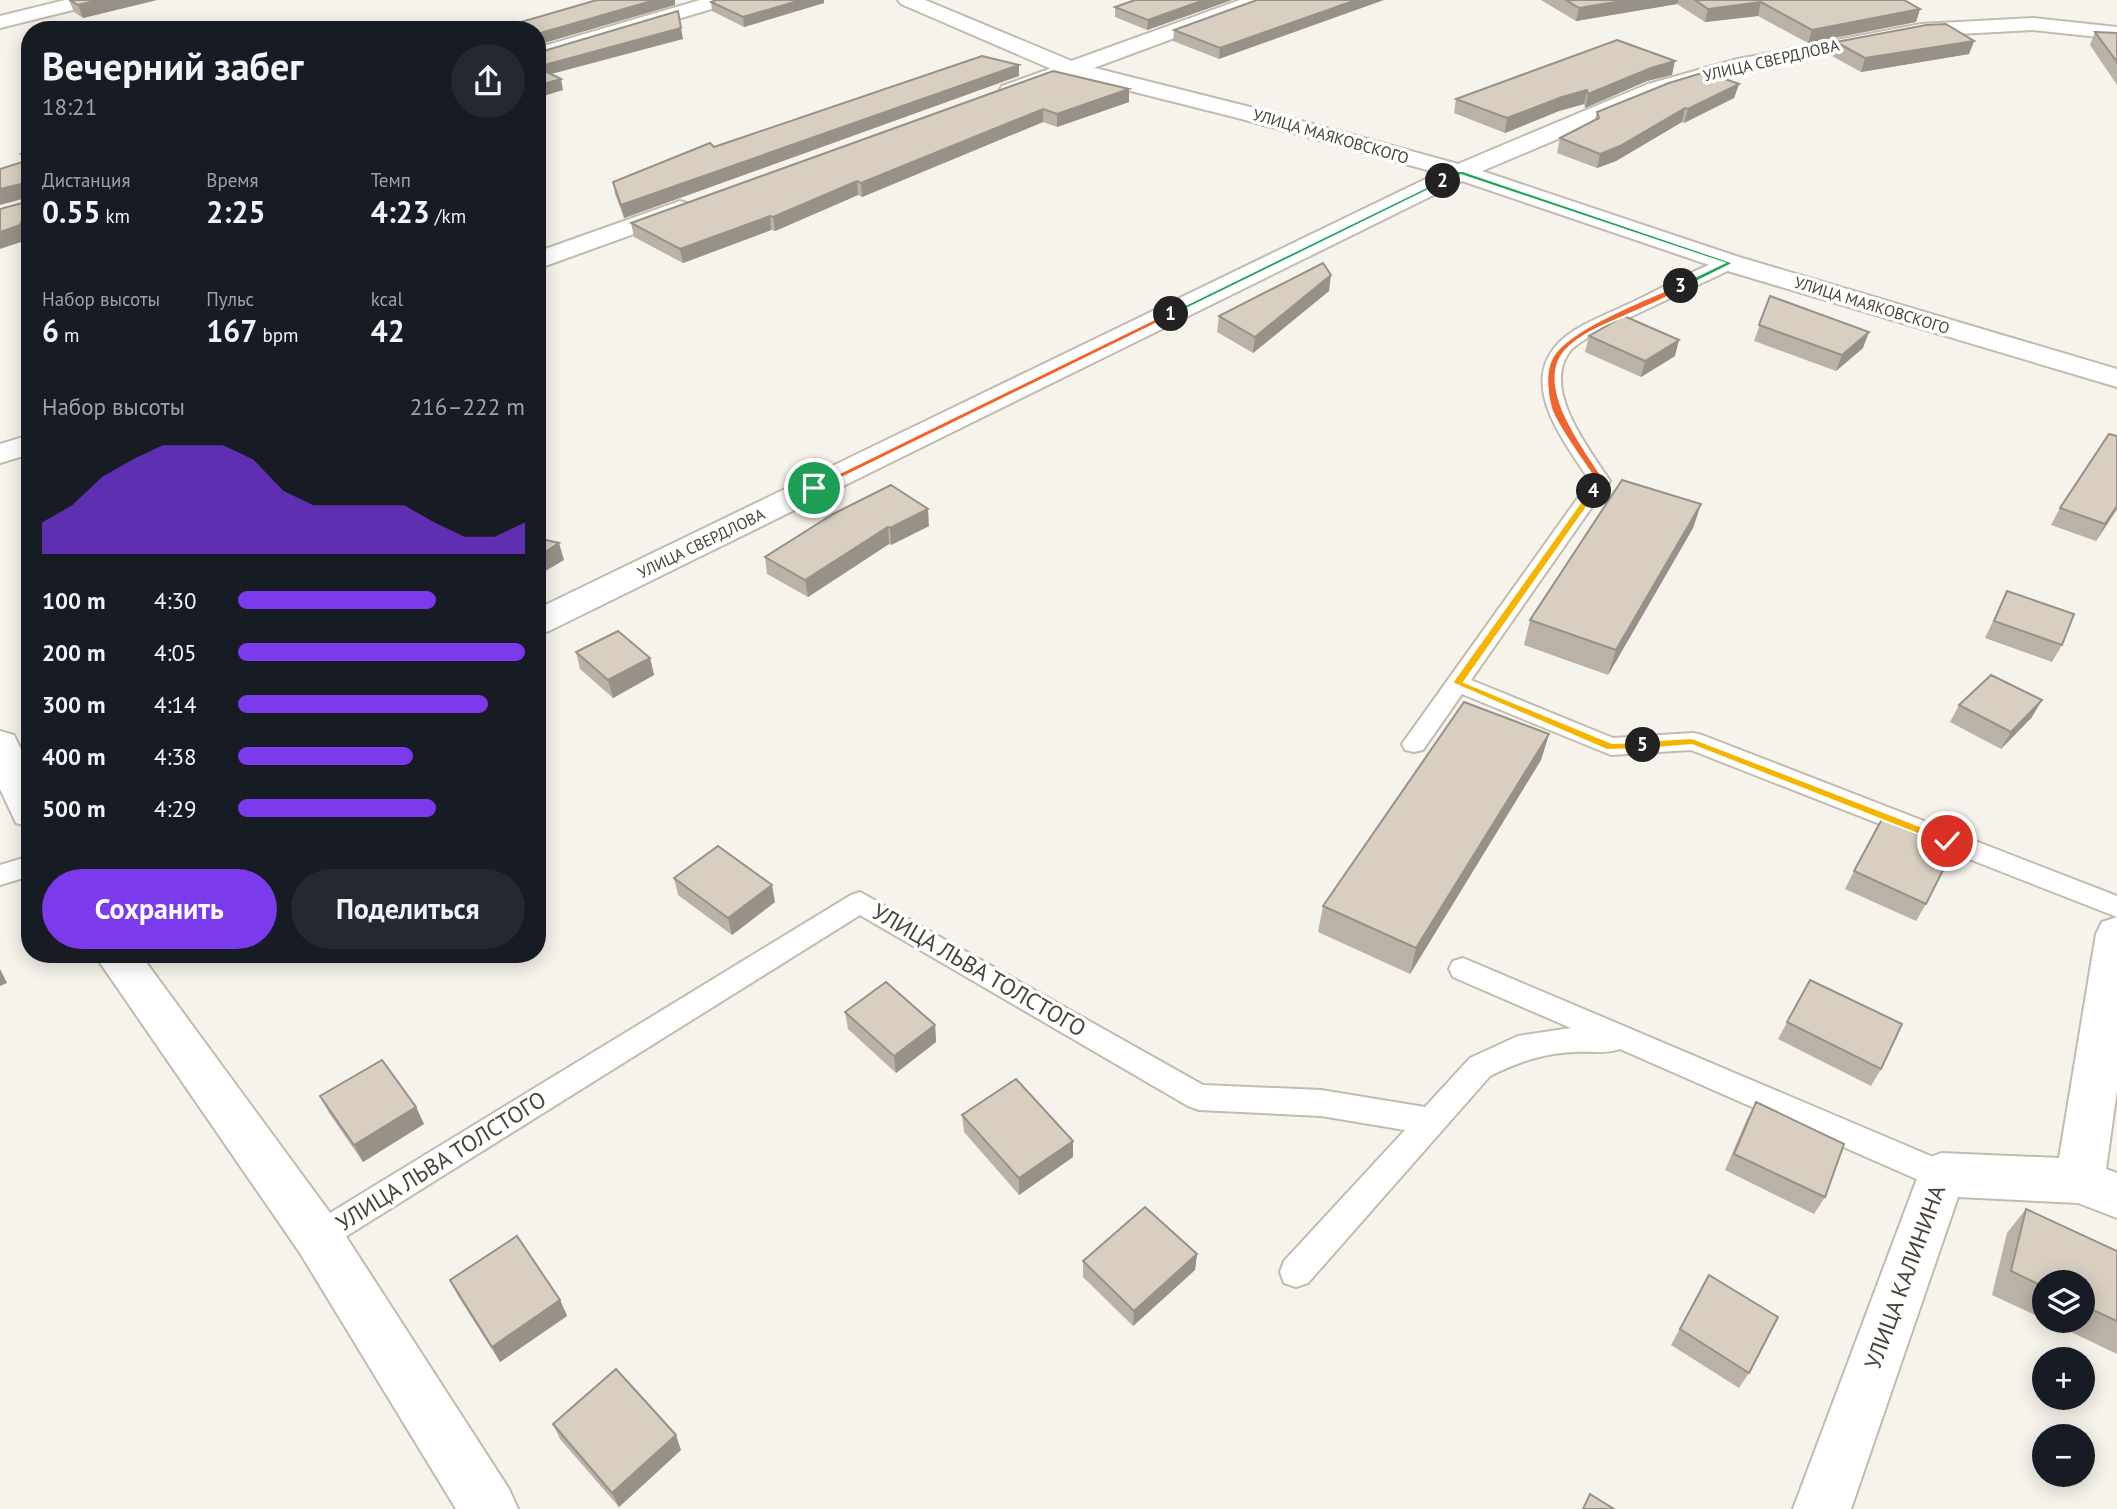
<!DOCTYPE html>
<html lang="ru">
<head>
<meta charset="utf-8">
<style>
	:root { --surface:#171b24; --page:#242831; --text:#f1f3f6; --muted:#9ea1a6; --accent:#7c3aed }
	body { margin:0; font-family:"PT Sans",sans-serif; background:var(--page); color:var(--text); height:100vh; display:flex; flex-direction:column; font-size:26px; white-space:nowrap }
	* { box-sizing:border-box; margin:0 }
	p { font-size:23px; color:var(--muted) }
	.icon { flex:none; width:38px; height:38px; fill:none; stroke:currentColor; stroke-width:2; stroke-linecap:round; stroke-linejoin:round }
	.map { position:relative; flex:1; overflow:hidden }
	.side { position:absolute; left:21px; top:21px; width:525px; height:942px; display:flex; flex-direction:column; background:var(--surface); border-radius:28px; box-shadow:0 4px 18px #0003 }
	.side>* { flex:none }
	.tools { position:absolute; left:2032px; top:1270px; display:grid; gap:14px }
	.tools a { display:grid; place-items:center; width:63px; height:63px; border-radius:50%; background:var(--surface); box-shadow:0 4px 18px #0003; font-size:35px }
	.pin { position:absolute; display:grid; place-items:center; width:60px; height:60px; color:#fff; margin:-30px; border:4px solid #fff; border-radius:50%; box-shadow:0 2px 7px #0007 }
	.km { position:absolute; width:35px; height:35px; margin:-18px; border-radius:50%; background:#222; color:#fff; font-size:19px; line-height:35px; text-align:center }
	.round { display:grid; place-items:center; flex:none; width:74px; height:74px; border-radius:37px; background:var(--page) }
	.head { display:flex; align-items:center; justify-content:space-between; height:119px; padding:0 21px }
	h1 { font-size:38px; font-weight:600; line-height:52px }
	.stats { display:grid; grid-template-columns:repeat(3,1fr); gap:10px; height:119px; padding:7px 21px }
	.stats div { display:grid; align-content:center }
	.stats b { font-size:30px; font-weight:600 }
	.stats small { font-size:19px; font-weight:400 }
	.stats p { font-size:19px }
	.chart { height:196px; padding:14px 21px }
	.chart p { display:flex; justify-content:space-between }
	.chart svg { width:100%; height:126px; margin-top:7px; fill:var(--accent); opacity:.7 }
	.action { display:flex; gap:14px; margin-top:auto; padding:14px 21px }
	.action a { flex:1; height:80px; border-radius:42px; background:var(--accent); color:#fff; font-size:28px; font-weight:600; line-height:80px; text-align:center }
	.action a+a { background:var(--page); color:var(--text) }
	ul { padding:0 21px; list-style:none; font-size:23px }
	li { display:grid; grid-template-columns:112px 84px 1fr; align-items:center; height:52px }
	li i { height:18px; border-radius:9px; background:var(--accent) }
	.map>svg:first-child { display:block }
</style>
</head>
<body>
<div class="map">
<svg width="2117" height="1509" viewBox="0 0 2117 1509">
	<rect width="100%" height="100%" fill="#f6f3ec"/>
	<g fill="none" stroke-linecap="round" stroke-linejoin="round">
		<defs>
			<g id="service">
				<path d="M 1730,258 L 1738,263 L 1736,267 L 1588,337 C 1582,342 1572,347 1568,354 C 1543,392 1590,450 1610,481 L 1471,680 L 1613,738 L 1693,733 L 1702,735 L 2117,896 L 2117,917 L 1691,750 L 1611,755 L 1462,694 L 1423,750 L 1414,752 L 1405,750 L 1402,744 L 1590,481 C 1559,434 1509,372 1575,330 C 1593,319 1614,311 1633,302 C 1663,288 1699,266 1730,258 Z"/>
				<path d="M 30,856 L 30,876 L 0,885 L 0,865 Z"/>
				<path d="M 860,892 L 1203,1085 L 1321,1090 L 1425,1107 L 1470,1058 L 1518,1036 L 1571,1028 L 1453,977 L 1449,969 L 1453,961 L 1463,958 L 1952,1165 L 1957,1175 L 1952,1185 L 1941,1189 L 1930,1185 L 1620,1049 C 1606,1054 1590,1051 1575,1052 C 1544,1053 1518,1062 1490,1076 L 1308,1283 L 1296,1287 L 1284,1283 L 1280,1272 L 1284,1261 L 1405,1130 L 1321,1116 L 1199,1110 L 1188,1106 L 860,915 L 329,1247 L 318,1252 L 307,1247 L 302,1237 L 307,1227 L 851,895 Z"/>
			</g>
			<g id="minor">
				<path d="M 65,0 L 100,0 L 97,4 L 0,28 L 0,16 Z"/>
				<path d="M 700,0 L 731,0 L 728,4 L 537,61 L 537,48 Z"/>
				<path d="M 898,0 L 925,0 L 1079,64 L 1254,108 L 1458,164 L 1648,84 L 1738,59 L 1921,24 L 2033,18 L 2117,27 L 2117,39 L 2033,30 L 1921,36 L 1741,71 L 1664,94 L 1482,171 L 1739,257 L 2117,369 L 2117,387 L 1721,269 L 1462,181 L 549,631 L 537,634 L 537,609 L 1438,173 L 1238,118 L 1063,74 L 901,4 Z"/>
				<path d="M 0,731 L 14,735 L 30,768 L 30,827 L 16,823 L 0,789 Z"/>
				<path d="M 2117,917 L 2117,1090 L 2106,1169 L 2117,1173 L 2117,1218 L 2078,1203 L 1958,1197 L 1851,1509 L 1793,1509 L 1924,1160 L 1941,1153 L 2059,1158 L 2096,934 L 2102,922 Z"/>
				<path d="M 94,954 L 140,954 L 336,1221 L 509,1489 L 518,1509 L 456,1509 L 300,1253 Z"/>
			</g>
			<g id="tertiary">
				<path d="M 1240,0 L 1269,0 L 1266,4 L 1018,96 L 1002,96 L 999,91 L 1002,86 Z"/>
				<path d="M 680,201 L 689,204 L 693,209 L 689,214 L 537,269 L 537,252 Z"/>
				<path d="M 30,435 L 30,454 L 0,463 L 0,444 Z"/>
			</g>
		</defs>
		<!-- service casing -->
		<use href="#service" stroke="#c2bbae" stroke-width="4"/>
		<!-- minor casing -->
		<use href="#minor" stroke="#c2bbae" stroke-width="4"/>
		<!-- tertiary casing -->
		<use href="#tertiary" stroke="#c2bbae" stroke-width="4"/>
		<!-- service -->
		<use href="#service" fill="#fff" fill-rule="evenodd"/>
		<!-- minor -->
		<use href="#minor" fill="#fff" fill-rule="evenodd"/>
		<!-- tertiary -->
		<use href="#tertiary" fill="#fff" fill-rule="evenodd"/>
	</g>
	<!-- wall -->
	<g fill="#bab2a6">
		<path d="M 69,0 L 157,0 L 83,18 L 74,12 Z"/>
		<path d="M 1135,0 L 1232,0 L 1147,30 L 1115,17 L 1115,7 Z"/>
		<path d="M 1257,0 L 1219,59 L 1173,41 L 1174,30 Z"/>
		<path d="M 1541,0 L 1904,0 L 1920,9 L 1916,22 L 1808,43 L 1758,16 L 1705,22 L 1677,4 L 1576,21 Z"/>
		<path d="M 711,2 L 824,3 L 744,27 L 712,11 Z"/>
		<path d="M 2095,32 L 2117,33 L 2117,85 L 2090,45 Z"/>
		<path d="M 1974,41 L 1969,54 L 1861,72 L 1832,56 L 1836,42 Z"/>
		<path d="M 1019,65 L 1019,76 L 624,218 L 615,194 L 613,182 L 714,147 Z"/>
		<path d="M 1053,71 L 1129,89 L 1129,102 L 1057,127 L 1043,122 L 862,197 L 858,195 L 775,231 L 771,230 L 683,263 L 634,237 L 631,223 Z"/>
		<path d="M 1672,75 L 1647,81 L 1585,108 L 1584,104 L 1559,111 L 1505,133 L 1454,113 L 1456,99 Z"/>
		<path d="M 1739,84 L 1734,98 L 1684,123 L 1682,122 L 1616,161 L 1597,168 L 1557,153 L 1560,138 L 1595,120 L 1597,112 Z"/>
		<path d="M 1329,291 L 1253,353 L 1217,332 L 1219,316 Z"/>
		<path d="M 1770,296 L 1863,348 L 1836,371 L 1754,341 Z"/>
		<path d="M 1589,336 L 1675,356 L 1641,377 L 1585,352 Z"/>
		<path d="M 1701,504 L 1693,528 L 1608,675 L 1524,645 L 1530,620 Z"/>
		<path d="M 2060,508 L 2117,509 L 2096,541 L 2051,525 Z"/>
		<path d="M 833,514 L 929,526 L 891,545 L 889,544 L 808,597 L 767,574 L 765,557 Z"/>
		<path d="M 2007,591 L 2062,645 L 2052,662 L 1985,638 Z"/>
		<path d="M 576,652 L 650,658 L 654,675 L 613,698 L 580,669 Z"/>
		<path d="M 1959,705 L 2032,717 L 2001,749 L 1950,722 Z"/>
		<path d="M 1549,734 L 1541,760 L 1410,974 L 1318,932 L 1323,906 Z"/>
		<path d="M 1854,871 L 1926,904 L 1916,921 L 1845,889 Z"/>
		<path d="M 674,878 L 775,902 L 732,935 L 678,895 Z"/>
		<path d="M 1810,980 L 1881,1069 L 1871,1086 L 1778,1039 Z"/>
		<path d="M 845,1012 L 935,1025 L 936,1042 L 896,1073 L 848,1029 Z"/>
		<path d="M 320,1096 L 416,1107 L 424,1124 L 363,1162 L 329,1113 Z"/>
		<path d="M 1756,1102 L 1825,1197 L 1814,1214 L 1725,1170 L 1747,1119 Z"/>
		<path d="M 962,1115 L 1073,1157 L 1019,1195 L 964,1132 Z"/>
		<path d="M 2026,1209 L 2117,1251 L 2117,1354 L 2048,1321 L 2082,1321 L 2082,1283 L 2044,1283 L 2044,1319 L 1992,1295 L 2007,1233 Z"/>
		<path d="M 1197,1254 L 1195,1270 L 1133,1326 L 1083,1277 L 1083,1261 Z"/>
		<path d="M 1709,1275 L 1749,1373 L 1739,1388 L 1671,1345 Z"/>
		<path d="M 450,1280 L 560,1300 L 567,1316 L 500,1362 L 458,1296 Z"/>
		<path d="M 553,1424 L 681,1450 L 619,1507 L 560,1439 Z"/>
	</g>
	<!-- shaded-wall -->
	<g fill="#979187">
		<path d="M 99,0 L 157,0 L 83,18 L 78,5 Z"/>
		<path d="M 655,0 L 675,0 L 675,5 L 537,45 L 537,34 Z"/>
		<path d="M 801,0 L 824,0 L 824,3 L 744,27 L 743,17 Z"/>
		<path d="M 1204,0 L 1232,0 L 1147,30 L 1148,20 Z"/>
		<path d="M 1356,0 L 1384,0 L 1219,59 L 1220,48 Z"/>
		<path d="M 1627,0 L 1679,0 L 1677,4 L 1576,21 L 1579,8 Z"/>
		<path d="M 1761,2 L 1758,16 L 1705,22 L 1708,9 Z"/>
		<path d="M 1920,9 L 1916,22 L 1808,43 L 1812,30 Z"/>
		<path d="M 681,28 L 683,39 L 540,77 L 537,67 Z"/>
		<path d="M 1974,41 L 1969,54 L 1861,72 L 1865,58 Z"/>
		<path d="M 1675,61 L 1672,75 L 1647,81 L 1585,108 L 1588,94 L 1651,68 Z"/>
		<path d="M 1019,65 L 1019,76 L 624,218 L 621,205 Z"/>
		<path d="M 561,79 L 563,90 L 537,98 L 537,86 Z"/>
		<path d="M 1739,84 L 1734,98 L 1684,123 L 1688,109 Z"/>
		<path d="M 1129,89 L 1129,102 L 1057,127 L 1057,114 Z"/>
		<path d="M 1587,90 L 1584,104 L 1559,111 L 1505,133 L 1507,118 L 1562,97 Z"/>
		<path d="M 1685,108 L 1682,122 L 1616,161 L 1597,168 L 1600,154 Z"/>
		<path d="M 1043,109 L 1043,122 L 862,197 L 861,183 Z"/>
		<path d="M 857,181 L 858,195 L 775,231 L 773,217 Z"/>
		<path d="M 25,183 L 30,197 L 0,205 L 0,189 Z"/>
		<path d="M 770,216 L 771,230 L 683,263 L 680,249 Z"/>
		<path d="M 30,220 L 30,236 L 29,237 L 30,239 L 0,249 L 0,232 Z"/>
		<path d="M 1331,275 L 1329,291 L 1253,353 L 1255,337 Z"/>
		<path d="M 1869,332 L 1863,348 L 1836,371 L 1842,355 Z"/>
		<path d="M 1679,340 L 1675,356 L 1641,377 L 1645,361 Z"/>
		<path d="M 1701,504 L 1693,528 L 1608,675 L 1616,650 Z"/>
		<path d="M 2117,506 L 2117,509 L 2096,541 L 2105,524 Z"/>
		<path d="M 928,509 L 929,526 L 891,545 L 890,528 Z"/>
		<path d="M 888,527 L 889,544 L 808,597 L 805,580 Z"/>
		<path d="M 559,543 L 564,560 L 537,576 L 537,557 Z"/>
		<path d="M 650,658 L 654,675 L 613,698 L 608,680 Z"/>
		<path d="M 2042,700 L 2032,717 L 2001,749 L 2011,732 Z"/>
		<path d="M 1549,734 L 1541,760 L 1410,974 L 1416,948 Z"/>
		<path d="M 772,885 L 775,902 L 732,935 L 728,918 Z"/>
		<path d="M 0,969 L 7,983 L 0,986 Z"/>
		<path d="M 935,1025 L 936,1042 L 896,1073 L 894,1056 Z"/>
		<path d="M 416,1107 L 424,1124 L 363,1162 L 354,1145 Z"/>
		<path d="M 1073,1141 L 1073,1157 L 1019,1195 L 1019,1178 Z"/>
		<path d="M 1197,1254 L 1195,1270 L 1133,1326 L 1134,1311 Z"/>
		<path d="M 560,1300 L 567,1316 L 500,1362 L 492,1347 Z"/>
		<path d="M 676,1435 L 681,1450 L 619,1507 L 612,1493 Z"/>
	</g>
	<!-- building -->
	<g fill="#d8cfc1" stroke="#979187" stroke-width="2">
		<path d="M 70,0 L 99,0 L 78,5 Z"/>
		<path d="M 597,0 L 655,0 L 537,34 L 537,30 L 493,30 Z"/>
		<path d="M 716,0 L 801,0 L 743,17 L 711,2 Z"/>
		<path d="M 1135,0 L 1204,0 L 1148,20 L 1115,7 Z"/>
		<path d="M 1257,0 L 1356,0 L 1220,48 L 1174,30 Z"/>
		<path d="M 1566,0 L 1627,0 L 1579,8 Z"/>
		<path d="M 1695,0 L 1904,0 L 1920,9 L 1812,30 L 1761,2 L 1708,9 Z"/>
		<path d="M 678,11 L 681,28 L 537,67 L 561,79 L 537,86 L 537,53 Z"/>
		<path d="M 1946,24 L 1974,41 L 1865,58 L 1836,42 L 1926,25 Z"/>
		<path d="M 2095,32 L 2117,33 L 2117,62 Z"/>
		<path d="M 1617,40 L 1675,61 L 1651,68 L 1588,94 L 1587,90 L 1562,97 L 1507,118 L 1456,99 Z"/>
		<path d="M 982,56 L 1019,65 L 621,205 L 613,182 L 710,143 L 714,147 Z"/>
		<path d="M 1053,71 L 1129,89 L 1057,114 L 1043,109 L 861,183 L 857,181 L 773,217 L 770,216 L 680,249 L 631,223 Z"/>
		<path d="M 1705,72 L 1739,84 L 1688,109 L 1685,108 L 1620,146 L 1600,154 L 1560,138 L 1599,118 L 1597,112 L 1669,83 Z"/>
		<path d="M 30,151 L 30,220 L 21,223 L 23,224 L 0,232 L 0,209 L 26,202 L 25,183 L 0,189 L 0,169 L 29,160 L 21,154 Z"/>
		<path d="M 1323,263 L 1331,275 L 1255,337 L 1219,316 Z"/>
		<path d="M 1770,296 L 1869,332 L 1842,355 L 1759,325 Z"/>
		<path d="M 1624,316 L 1679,340 L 1645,361 L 1589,336 Z"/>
		<path d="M 2109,434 L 2117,436 L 2117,506 L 2105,524 L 2060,508 Z"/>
		<path d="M 1622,480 L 1701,504 L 1616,650 L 1530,620 Z"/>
		<path d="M 891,485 L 928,509 L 890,528 L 888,527 L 805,580 L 765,557 L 833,514 Z"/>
		<path d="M 537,538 L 559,543 L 537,557 Z"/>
		<path d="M 2007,591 L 2074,614 L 2062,645 L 1994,621 Z"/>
		<path d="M 618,631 L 650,658 L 608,680 L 576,652 Z"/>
		<path d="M 1991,675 L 2042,700 L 2011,732 L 1959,705 Z"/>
		<path d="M 1464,702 L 1549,734 L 1416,948 L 1323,906 Z"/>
		<path d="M 1882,819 L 1953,850 L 1926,904 L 1854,871 Z"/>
		<path d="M 718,846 L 772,885 L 728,918 L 674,878 Z"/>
		<path d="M 1810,980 L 1902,1024 L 1881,1069 L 1787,1022 Z"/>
		<path d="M 886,982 L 935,1025 L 894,1056 L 845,1012 Z"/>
		<path d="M 382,1060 L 416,1107 L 354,1145 L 320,1096 Z"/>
		<path d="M 1016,1079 L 1073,1141 L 1019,1178 L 962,1115 Z"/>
		<path d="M 1756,1102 L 1844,1144 L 1825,1197 L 1734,1154 Z"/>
		<path d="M 1145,1207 L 1197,1254 L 1134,1311 L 1083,1261 Z"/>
		<path d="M 2026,1209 L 2117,1251 L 2117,1321 L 2082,1305 L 2082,1283 L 2044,1283 L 2044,1287 L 2011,1271 Z"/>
		<path d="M 517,1236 L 560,1300 L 492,1347 L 450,1280 Z"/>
		<path d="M 1709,1275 L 1778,1317 L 1749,1373 L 1680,1329 Z"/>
		<path d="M 616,1369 L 676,1435 L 612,1493 L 553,1424 Z"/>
		<path d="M 1590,1494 L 1614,1509 L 1583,1509 Z"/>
	</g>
	<!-- split-1 -->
	<path fill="#f0652b" stroke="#fff" stroke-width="2" d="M 1171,311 L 1174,315 L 817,490 L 809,488 Z"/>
	<!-- split-2 -->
	<path fill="#22a559" stroke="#fff" stroke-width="2" d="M 1443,179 L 1445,182 L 1174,315 L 1167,314 Z"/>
	<!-- split-3 -->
	<path fill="#22a559" stroke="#fff" stroke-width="2" d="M 1458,171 L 1463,171 L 1734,263 L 1684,288 L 1678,288 L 1678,285 L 1724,263 L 1461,175 L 1445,182 L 1439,181 Z"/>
	<!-- split-4 -->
	<path fill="#f0652b" stroke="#fff" stroke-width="2" d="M 1678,285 L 1685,286 C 1670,298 1649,305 1632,313 C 1610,323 1583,332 1566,350 C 1533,385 1586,451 1605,481 L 1597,493 L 1590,493 L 1596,481 C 1584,462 1557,427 1551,408 C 1547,394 1545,373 1551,360 C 1564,330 1647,299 1678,285 Z"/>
	<!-- split-5 -->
	<path fill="#f5b400" stroke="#fff" stroke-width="2" d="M 1590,489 L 1598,491 L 1464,682 L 1612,743 L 1647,742 L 1647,748 L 1643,749 L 1607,750 L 1452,683 Z"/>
	<!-- split-6 -->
	<path fill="#f5b400" stroke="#fff" stroke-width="2" d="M 1692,738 L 1951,838 L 1953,841 L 1947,845 L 1943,844 L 1692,745 L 1643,749 L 1638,745 L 1643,741 Z"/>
	<g text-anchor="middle" stroke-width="7" stroke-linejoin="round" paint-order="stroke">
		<!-- far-street labels -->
		<g font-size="16" fill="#4b4439" stroke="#fff">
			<text transform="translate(1771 60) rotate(-13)" y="6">УЛИЦА СВЕРДЛОВА</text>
			<text transform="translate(1331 136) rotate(16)" y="6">УЛИЦА МАЯКОВСКОГО</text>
			<text transform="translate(1872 305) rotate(17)" y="6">УЛИЦА МАЯКОВСКОГО</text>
			<text transform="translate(701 543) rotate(-26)" y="6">УЛИЦА СВЕРДЛОВА</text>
		</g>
		<!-- near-street labels -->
		<g font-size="23" fill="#4b4439" stroke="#fff">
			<text transform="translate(979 970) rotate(30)" y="8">УЛИЦА ЛЬВА ТОЛСТОГО</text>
			<text transform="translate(441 1161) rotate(-32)" y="8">УЛИЦА ЛЬВА ТОЛСТОГО</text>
			<text transform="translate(1905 1277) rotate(-70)" y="8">УЛИЦА КАЛИНИНА</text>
		</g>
	</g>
</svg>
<div class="tools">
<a><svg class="icon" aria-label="layers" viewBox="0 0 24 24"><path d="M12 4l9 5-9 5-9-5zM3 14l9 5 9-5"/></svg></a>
<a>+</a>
<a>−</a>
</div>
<div class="pin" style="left:814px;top:488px;background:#1e9e55"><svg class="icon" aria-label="arrive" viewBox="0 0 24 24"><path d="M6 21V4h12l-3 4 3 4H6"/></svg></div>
<div class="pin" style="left:1947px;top:841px;background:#d93025"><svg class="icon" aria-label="check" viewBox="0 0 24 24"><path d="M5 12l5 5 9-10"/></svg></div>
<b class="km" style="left:1171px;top:314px">1</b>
<b class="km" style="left:1443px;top:181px">2</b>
<b class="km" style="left:1681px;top:286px">3</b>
<b class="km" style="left:1594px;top:491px">4</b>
<b class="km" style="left:1643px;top:745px">5</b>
<section class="side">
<div class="head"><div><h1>Вечерний забег</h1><p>18:21</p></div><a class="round"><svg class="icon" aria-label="share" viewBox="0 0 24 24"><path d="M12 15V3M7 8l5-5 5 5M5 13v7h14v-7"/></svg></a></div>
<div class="stats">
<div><p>Дистанция</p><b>0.55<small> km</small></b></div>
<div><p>Время</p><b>2:25</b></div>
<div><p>Темп</p><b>4:23<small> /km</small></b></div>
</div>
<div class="stats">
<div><p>Набор высоты</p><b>6<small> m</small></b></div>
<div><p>Пульс</p><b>167<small> bpm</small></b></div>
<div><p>kcal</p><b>42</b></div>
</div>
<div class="chart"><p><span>Набор высоты</span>216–222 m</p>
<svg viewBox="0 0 160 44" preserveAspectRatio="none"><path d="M0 44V33L10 27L20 17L30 11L40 6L50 6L60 6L70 11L80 22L90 27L100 27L110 27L120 27L130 33L140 38L150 38L160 33V44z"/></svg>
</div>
<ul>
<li><b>100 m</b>4:30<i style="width:69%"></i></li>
<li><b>200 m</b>4:05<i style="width:100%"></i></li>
<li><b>300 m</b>4:14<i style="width:87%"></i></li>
<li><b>400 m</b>4:38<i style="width:61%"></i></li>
<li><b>500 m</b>4:29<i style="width:69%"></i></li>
</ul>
<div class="action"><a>Сохранить</a><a>Поделиться</a></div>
</section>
</div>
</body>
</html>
